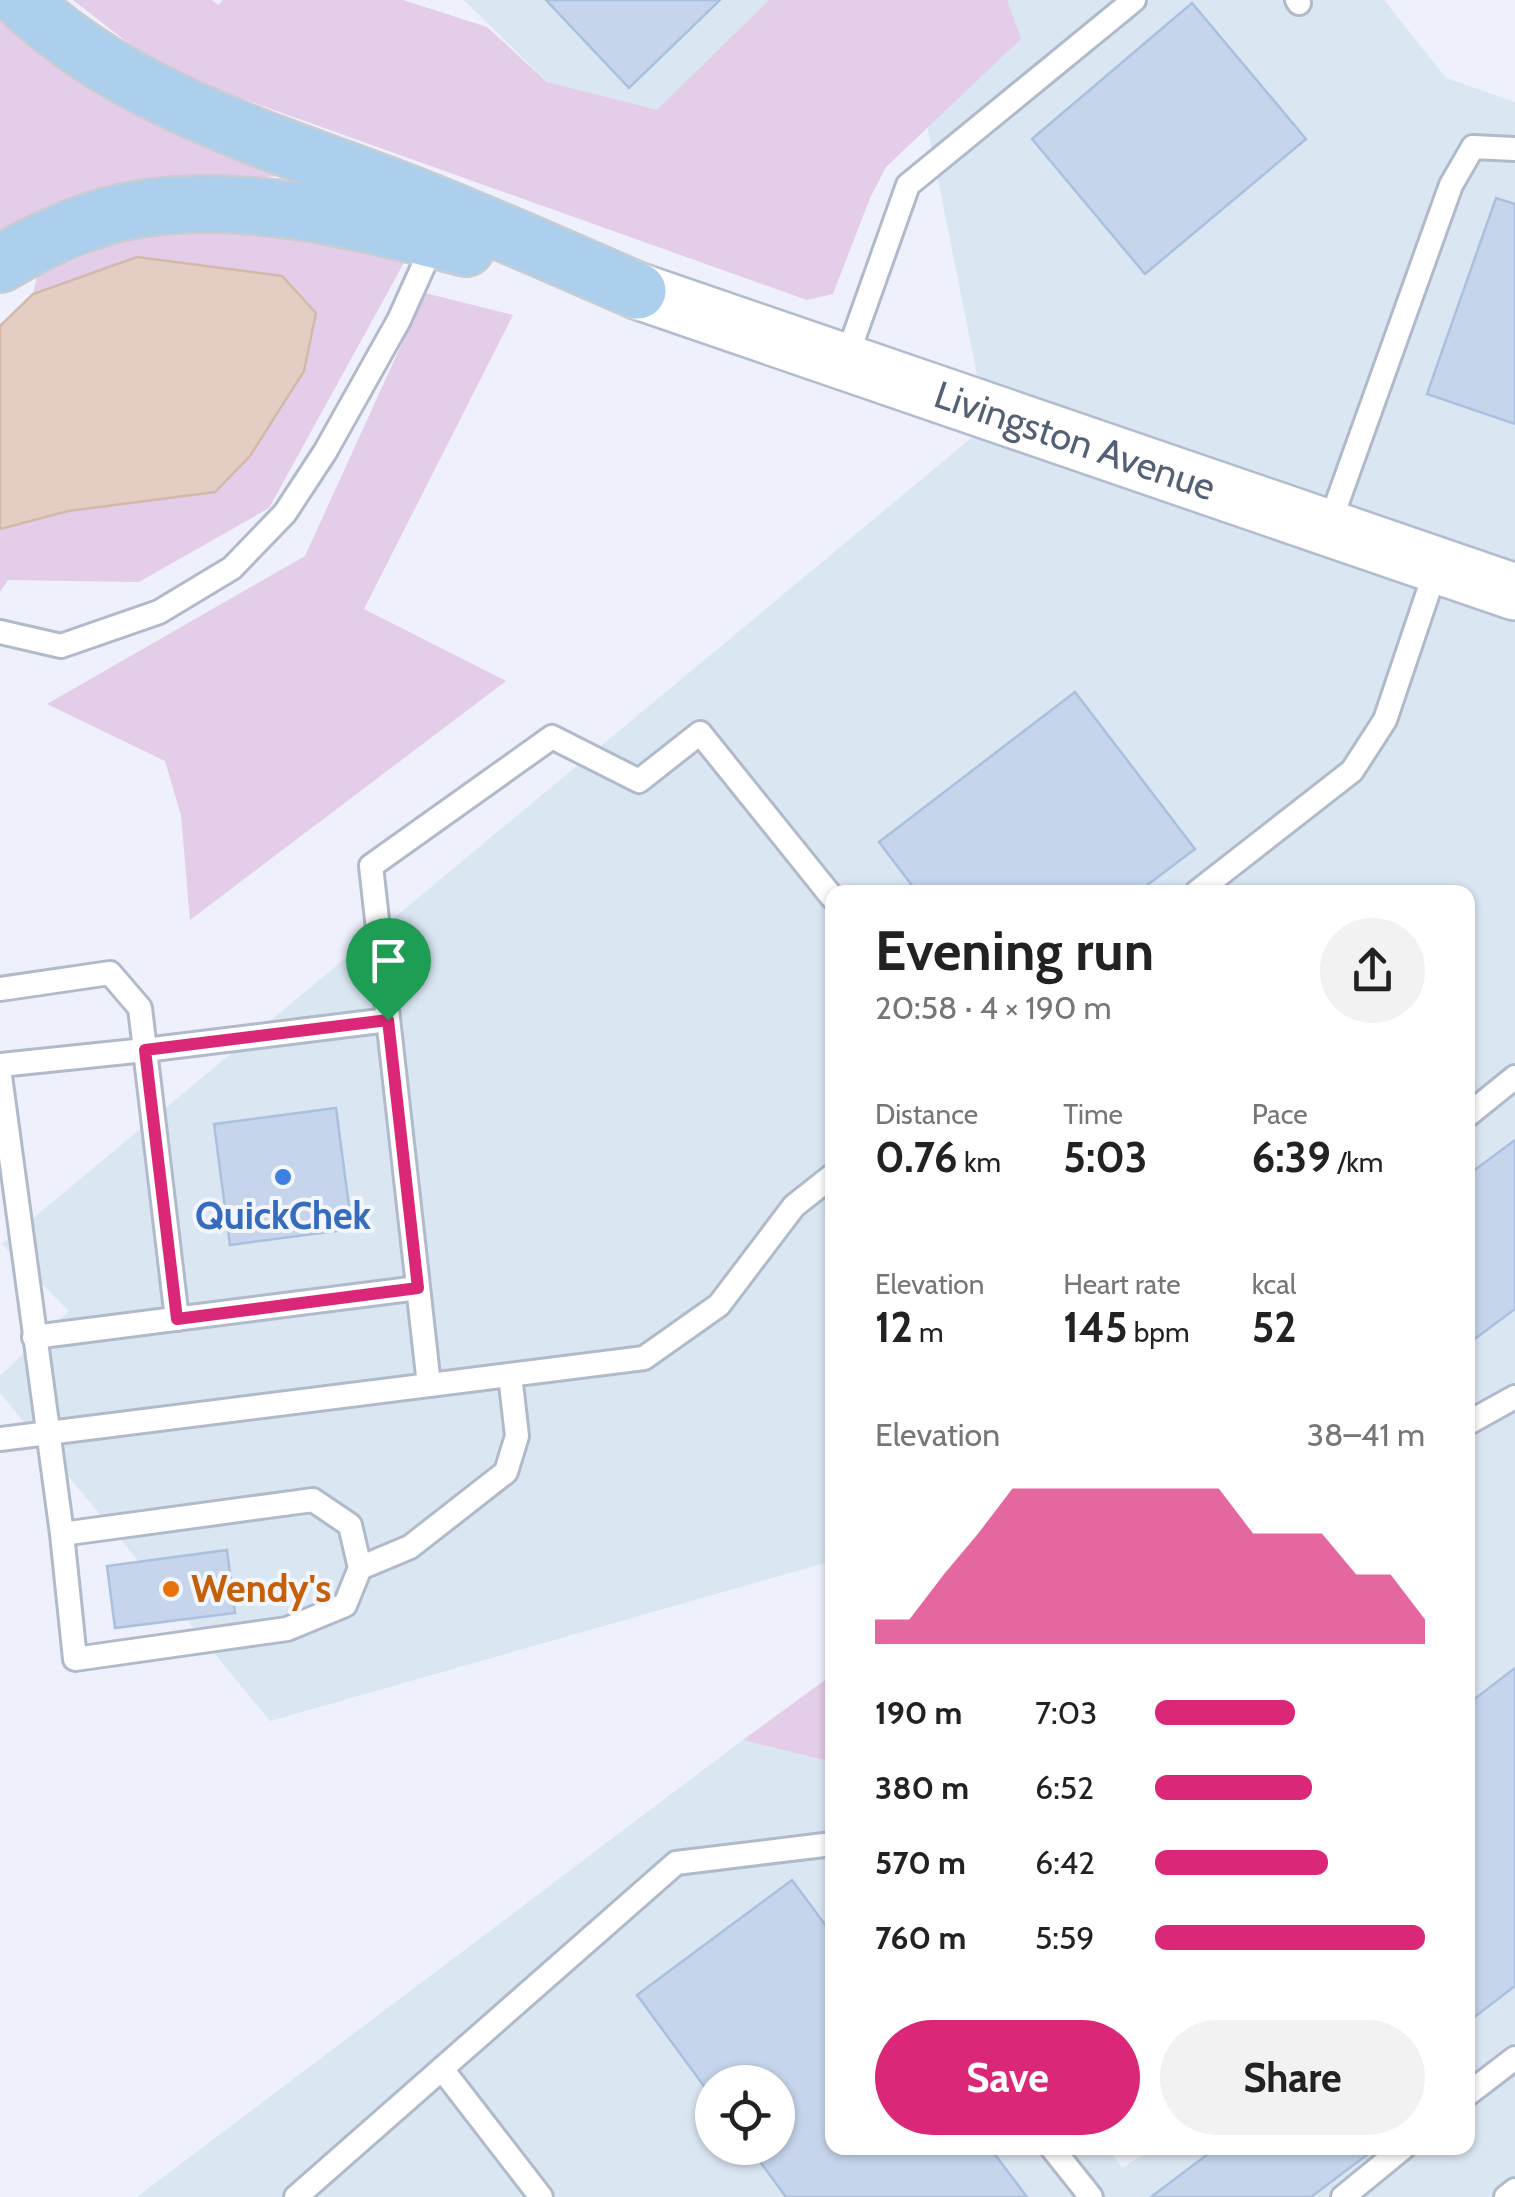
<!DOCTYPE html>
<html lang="en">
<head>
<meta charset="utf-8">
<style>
	:root { --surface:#fff; --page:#f2f2f2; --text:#222; --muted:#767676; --accent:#db2777 }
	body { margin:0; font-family:Cabin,sans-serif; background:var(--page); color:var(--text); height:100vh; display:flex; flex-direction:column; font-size:38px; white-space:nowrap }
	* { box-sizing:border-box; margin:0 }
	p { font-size:32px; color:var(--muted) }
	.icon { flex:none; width:55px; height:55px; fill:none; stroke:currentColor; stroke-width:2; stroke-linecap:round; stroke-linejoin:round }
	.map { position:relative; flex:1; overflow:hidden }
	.side { position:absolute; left:825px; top:885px; width:650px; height:1270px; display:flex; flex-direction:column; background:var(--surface); border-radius:20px; box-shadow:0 2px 8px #0004 }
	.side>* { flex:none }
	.tools { position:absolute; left:695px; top:2065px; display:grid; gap:20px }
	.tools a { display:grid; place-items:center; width:100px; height:100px; border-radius:50%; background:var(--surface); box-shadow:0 2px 8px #0004; font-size:50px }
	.pin { position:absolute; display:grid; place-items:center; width:85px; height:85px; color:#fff; margin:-102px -42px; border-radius:50% 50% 50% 0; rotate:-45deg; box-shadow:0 0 10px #0007 }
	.pin .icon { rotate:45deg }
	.round { display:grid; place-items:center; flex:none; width:105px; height:105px; border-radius:52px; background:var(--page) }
	.head { display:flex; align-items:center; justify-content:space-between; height:170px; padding:0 50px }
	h1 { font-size:55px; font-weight:700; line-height:75px }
	.metrics { display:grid; grid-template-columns:repeat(3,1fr); gap:15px; height:170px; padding:10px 50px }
	.metrics div { display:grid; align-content:center }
	.metrics b { font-size:42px; font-weight:700 }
	.metrics small { font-size:28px; font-weight:400 }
	.metrics p { font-size:28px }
	.chart { height:280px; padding:20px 50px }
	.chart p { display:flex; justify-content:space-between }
	.chart svg { width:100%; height:180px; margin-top:10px; fill:var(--accent); opacity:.7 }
	.action { display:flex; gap:20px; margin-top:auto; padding:20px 50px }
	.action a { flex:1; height:115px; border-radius:60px; background:var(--accent); color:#fff; font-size:40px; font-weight:700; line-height:115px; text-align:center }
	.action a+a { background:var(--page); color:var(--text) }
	ul { padding:0 50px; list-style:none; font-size:32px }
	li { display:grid; grid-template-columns:160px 120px 1fr; align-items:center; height:75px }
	li i { height:25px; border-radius:12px; background:var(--accent) }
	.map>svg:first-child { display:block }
</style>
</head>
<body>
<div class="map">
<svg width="1515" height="2197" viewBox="0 0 1515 2197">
	<rect width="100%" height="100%" fill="#eef0fb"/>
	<!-- commercial -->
	<path fill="#dae6f2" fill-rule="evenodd" d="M 464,0 L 1384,0 L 1446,78 L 1515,102 L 1515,2197 L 137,2197 L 743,1740 L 832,1762 L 832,2148 L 1108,2148 L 1122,2168 L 1153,2148 L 1468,2148 L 1468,892 L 832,892 L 832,1561 L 270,1721 L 0,1393 L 0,1376 L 69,1311 L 2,1244 L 987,425 L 925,114 L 585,119 ZM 712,2082 L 778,2082 L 778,2148 L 712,2148 Z"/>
	<!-- green -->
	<g fill="#e3cde8">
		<path d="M 73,0 L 212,0 L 218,5 L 223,0 L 403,0 L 487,27 L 547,82 L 657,110 L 769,0 L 1007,0 L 1021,39 L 886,167 L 870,198 L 833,294 L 807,300 L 164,71 Z"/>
		<path d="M 0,3 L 42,57 L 280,176 L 104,190 L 0,235 Z"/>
		<path d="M 267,228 L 406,259 L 269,508 L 139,582 L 8,580 L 0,592 L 0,529 L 68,511 L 137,257 L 33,294 L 37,276 L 128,237 Z"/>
		<path d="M 425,293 L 513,315 L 364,609 L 506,681 L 190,920 L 181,815 L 165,761 L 47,704 L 305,556 Z"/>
		<path d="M 832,1675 L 832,1762 L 743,1740 Z"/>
	</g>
	<!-- water -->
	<path fill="#e4cec3" stroke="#d4b9aa" stroke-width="2.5" d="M 137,257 L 282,276 L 316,313 L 304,371 L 250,456 L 215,492 L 68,511 L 0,529 L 0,326 L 33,294 Z"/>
	<!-- building -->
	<g fill="#c6d5ec" stroke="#aac0df" stroke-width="2.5">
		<path d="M 546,0 L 720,0 L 629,88 Z"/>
		<path d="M 1192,3 L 1306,139 L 1145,274 L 1032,139 Z"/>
		<path d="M 1496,198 L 1515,204 L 1515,424 L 1427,394 Z"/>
		<path d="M 1075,692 L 1195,849 L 1138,892 L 917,892 L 879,842 Z"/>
		<path d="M 336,1108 L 352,1229 L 230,1245 L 214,1124 Z"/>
		<path d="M 1515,1140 L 1515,1309 L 1468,1344 L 1468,1175 Z"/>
		<path d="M 227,1550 L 235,1613 L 115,1628 L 107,1566 Z"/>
		<path d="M 1515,1668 L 1515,1986 L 1468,2022 L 1468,1704 Z"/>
		<path d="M 792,1880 L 832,1934 L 832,2148 L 990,2148 L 1027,2197 L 786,2197 L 750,2148 L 778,2148 L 778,2082 L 712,2082 L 712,2097 L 637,1995 Z"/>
		<path d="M 1216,2148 L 1376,2148 L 1311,2197 L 1151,2197 Z"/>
	</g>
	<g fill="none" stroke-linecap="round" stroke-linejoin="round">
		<defs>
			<g id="lane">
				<path d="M 1297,0 L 1299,3"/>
				<path d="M 845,362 L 908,185 L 1134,0"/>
				<path d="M 1328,528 L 1451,185 L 1473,147 L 1515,149"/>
				<path d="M 0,632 L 61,646 L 159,612 L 232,568 L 285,513 L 325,452 L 399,320 L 435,240"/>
				<path d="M 1197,892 L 1352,771 L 1385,720 L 1437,566"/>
				<path d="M 0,989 L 110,973 L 140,1008 L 177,1319"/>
				<path d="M 0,1065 L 145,1050 L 388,1020"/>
				<path d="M 0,1076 L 62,1534 L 75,1659 L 287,1629 L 345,1605 L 360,1568 L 350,1525 L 313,1500 L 62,1534"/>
				<path d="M 1468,1115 L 1515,1077"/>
				<path d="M 34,1337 L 418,1288"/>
				<path d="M 429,1385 L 371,866 L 552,737 L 639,781 L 700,733 L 832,897"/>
				<path d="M 1468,1423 L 1515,1397"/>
				<path d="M 0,1439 L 644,1358 L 719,1305 L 794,1206 L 832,1176"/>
				<path d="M 360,1568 L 410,1547 L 506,1472 L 517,1436 L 510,1375"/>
				<path d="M 442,2069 L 541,2197"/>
				<path d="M 1468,2094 L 1515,2058"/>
				<path d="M 1052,2148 L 1091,2197"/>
				<path d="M 296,2197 L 676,1863 L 832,1844"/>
				<path d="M 1343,2197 L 1403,2148"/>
				<path d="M 1506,2197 L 1515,2190"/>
			</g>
			<g id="secondary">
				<path id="s1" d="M 638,291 L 1515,592"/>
			</g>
			<g id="highway">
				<path d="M 21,0 C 125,99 268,140 399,190 C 480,221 559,257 638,291"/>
				<path d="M 0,264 C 41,240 87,218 134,210 C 246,191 359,221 466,248"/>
			</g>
		</defs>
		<!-- lane casing -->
		<use href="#lane" stroke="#b1bacb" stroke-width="28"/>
		<!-- secondary casing -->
		<use href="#secondary" stroke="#b2bccf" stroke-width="60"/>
		<!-- highway casing -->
		<use href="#highway" stroke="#c8ccd3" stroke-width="60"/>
		<!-- lane -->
		<use href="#lane" stroke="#fff" stroke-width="22"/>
		<!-- secondary -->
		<use href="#secondary" stroke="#fff" stroke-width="55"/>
		<!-- highway -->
		<use href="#highway" stroke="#accfee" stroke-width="55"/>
	</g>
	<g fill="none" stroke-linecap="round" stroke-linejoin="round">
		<defs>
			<path id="route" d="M 388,1020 L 418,1288 L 177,1319 L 145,1050 Z"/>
		</defs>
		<!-- route casing -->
		<use href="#route" stroke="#fff" stroke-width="20"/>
		<!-- route -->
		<use href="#route" stroke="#db2777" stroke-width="12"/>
	</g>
	<!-- markers -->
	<circle fill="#3f7fe0" stroke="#f4f6fe" stroke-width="4" cx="283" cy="1177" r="10"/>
	<circle fill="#e8710a" stroke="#f4f6fe" stroke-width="4" cx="171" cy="1589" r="10"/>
	<g text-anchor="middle" stroke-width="8" stroke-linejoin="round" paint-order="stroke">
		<!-- street labels -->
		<g font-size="38" fill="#526175" stroke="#f4f6fe">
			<text dy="13" stroke="none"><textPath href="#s1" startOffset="462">Livingston Avenue</textPath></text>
		</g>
		<!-- shop labels -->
		<g font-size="38" font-weight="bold" fill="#366cbe" stroke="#f4f6fe">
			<text x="283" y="1229">QuickChek</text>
		</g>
		<!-- food labels -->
		<g font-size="38" font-weight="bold" fill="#c56008" stroke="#f4f6fe" text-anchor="start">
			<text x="191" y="1602">Wendy's</text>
		</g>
	</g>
</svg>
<div class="tools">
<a><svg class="icon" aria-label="locate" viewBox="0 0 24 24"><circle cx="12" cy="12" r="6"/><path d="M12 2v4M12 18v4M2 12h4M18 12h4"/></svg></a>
</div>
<div class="pin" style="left:388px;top:1020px;background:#1e9e55"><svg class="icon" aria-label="arrive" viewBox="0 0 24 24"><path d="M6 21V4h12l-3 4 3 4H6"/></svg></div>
<section class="side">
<div class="head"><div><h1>Evening run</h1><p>20:58 · 4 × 190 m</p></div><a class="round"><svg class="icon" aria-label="share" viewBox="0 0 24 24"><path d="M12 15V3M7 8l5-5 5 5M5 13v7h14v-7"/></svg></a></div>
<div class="metrics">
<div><p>Distance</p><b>0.76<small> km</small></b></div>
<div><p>Time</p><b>5:03</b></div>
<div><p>Pace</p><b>6:39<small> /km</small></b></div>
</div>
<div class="metrics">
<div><p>Elevation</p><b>12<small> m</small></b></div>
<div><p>Heart rate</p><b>145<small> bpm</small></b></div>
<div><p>kcal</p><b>52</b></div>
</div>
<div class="chart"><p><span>Elevation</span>38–41 m</p>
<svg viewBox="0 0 160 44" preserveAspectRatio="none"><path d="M0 44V38L10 38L20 27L30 17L40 6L50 6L60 6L70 6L80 6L90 6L100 6L110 17L120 17L130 17L140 27L150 27L160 38V44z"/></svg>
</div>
<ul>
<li><b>190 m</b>7:03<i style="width:52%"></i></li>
<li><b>380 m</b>6:52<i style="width:58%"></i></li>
<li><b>570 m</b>6:42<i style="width:64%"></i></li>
<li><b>760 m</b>5:59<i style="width:100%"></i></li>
</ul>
<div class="action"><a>Save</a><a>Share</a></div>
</section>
</div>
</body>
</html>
